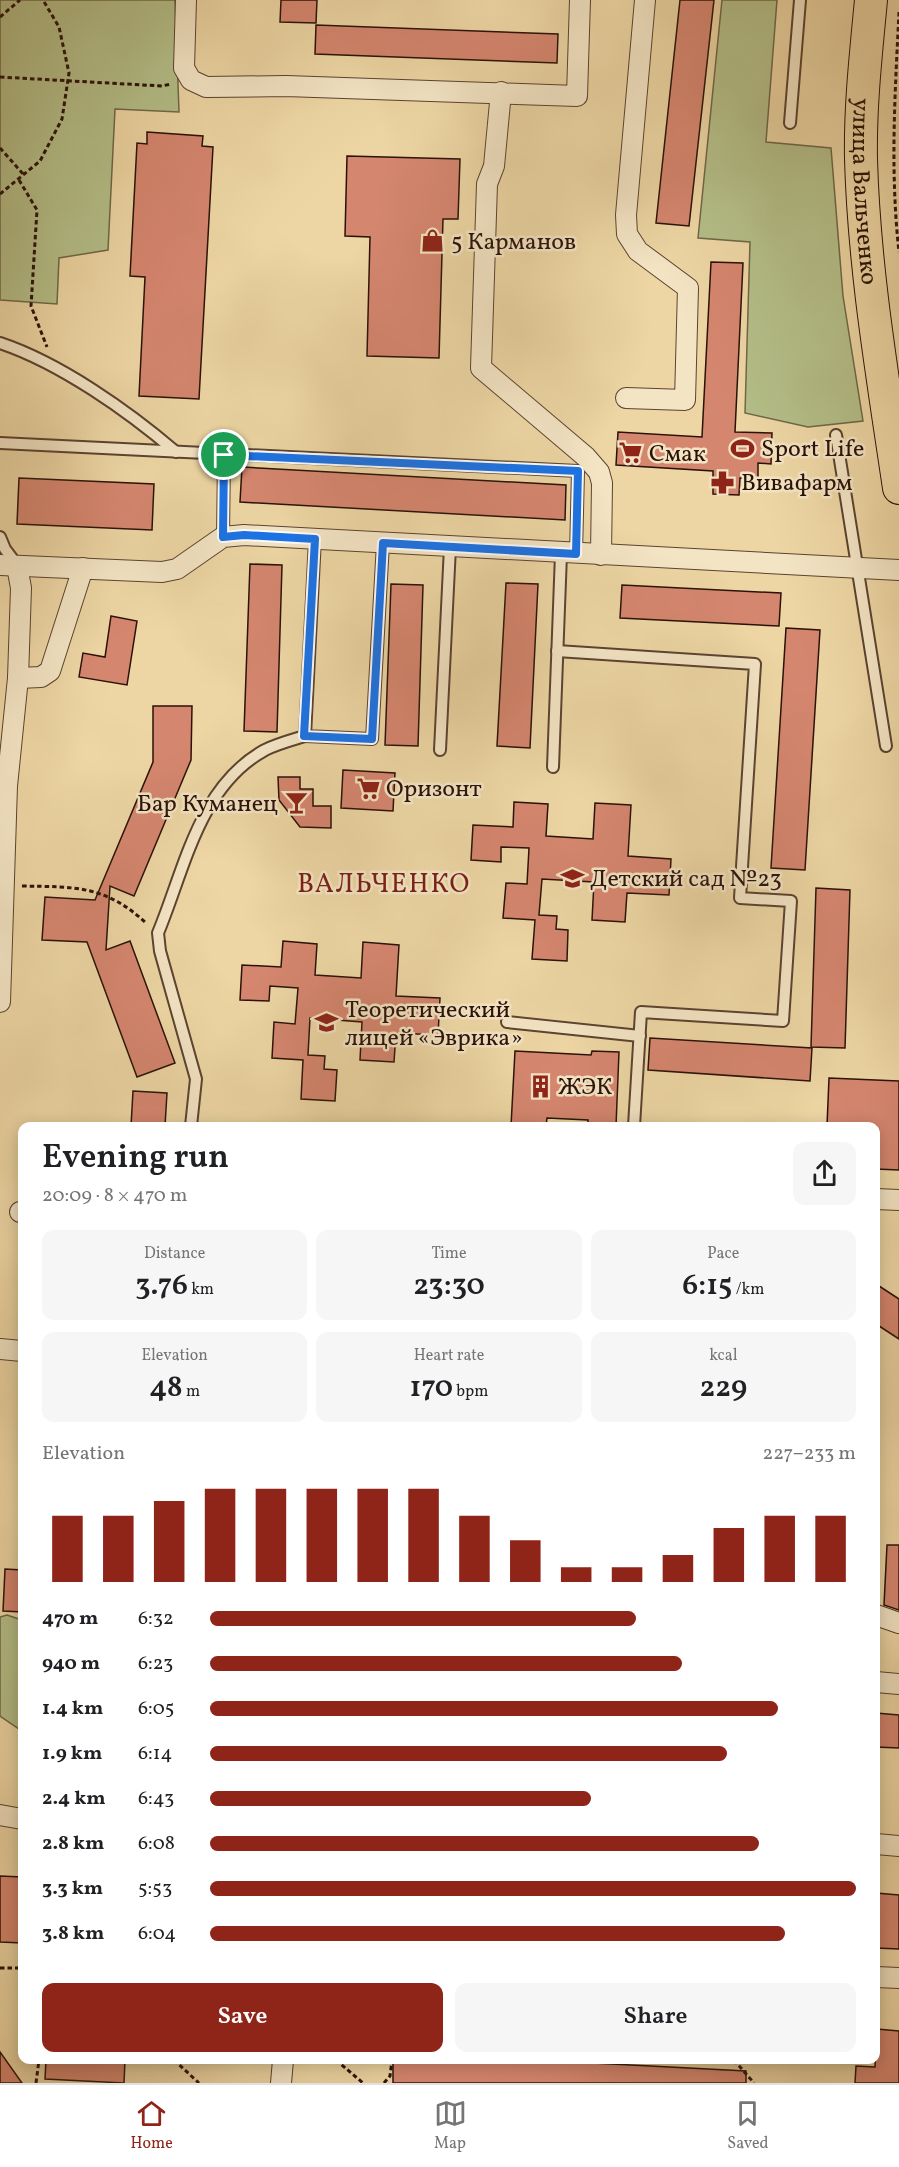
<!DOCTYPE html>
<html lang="en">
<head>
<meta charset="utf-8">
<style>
	:root { --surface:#fff; --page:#f6f6f6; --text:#202124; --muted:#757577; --line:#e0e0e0; --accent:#8f2418 }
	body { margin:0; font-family:Vollkorn,serif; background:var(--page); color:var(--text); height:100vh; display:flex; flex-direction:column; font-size:22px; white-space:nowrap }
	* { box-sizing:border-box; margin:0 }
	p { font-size:20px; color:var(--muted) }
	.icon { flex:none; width:33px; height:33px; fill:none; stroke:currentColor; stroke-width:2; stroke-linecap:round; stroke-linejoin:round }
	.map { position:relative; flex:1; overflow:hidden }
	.drawer { position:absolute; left:18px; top:1122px; width:862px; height:942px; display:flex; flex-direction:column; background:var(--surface); border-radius:12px; box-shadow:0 3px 15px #0003 }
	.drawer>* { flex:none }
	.pin { position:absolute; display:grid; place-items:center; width:51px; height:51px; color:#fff; margin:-26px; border:3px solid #fff; border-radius:50%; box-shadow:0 2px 6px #0007 }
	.round { display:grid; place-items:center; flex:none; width:63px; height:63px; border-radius:12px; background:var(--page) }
	.head { display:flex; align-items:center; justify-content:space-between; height:102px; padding:0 24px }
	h1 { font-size:33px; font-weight:600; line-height:45px }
	.stats { display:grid; grid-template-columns:repeat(3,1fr); gap:9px; height:102px; padding:6px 24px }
	.stats div { display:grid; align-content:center; border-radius:12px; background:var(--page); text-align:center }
	.stats b { font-size:30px; font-weight:600 }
	.stats small { font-size:16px; font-weight:400 }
	.stats p { font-size:16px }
	.chart { height:168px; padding:12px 24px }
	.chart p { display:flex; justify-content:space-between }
	.chart svg { width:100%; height:108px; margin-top:6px; stroke:var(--accent); stroke-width:6 }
	.primary-button { display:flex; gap:12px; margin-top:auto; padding:12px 24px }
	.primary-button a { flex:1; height:69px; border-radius:12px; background:var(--accent); color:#fff; font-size:24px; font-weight:600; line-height:69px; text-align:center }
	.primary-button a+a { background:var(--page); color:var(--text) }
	ul { padding:0 24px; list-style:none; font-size:20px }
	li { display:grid; grid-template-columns:96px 72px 1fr; align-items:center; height:45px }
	li i { height:15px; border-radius:8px; background:var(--accent) }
	.menu { display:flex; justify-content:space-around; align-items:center; height:84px; border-top:2px solid var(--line); background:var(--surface); font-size:16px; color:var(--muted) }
	.menu a { display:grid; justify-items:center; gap:3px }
	.menu .selected { color:var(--accent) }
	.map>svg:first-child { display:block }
</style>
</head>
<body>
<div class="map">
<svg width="899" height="2083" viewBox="0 0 899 2083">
	<rect width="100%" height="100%" fill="#edd6a4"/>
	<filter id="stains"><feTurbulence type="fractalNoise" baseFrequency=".00333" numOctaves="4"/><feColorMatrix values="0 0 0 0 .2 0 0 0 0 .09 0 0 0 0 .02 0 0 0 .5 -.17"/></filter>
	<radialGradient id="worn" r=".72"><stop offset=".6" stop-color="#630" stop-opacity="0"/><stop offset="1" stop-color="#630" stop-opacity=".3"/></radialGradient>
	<!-- green -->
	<g fill="#b4be88" stroke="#6f6848" stroke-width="1.5">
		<path d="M 0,0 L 175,0 L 179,112 L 115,109 L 108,250 L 59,258 L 57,304 L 0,300 Z"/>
		<path d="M 722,0 L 777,0 L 766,142 L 831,148 L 843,296 L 863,421 L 808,427 L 745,413 L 750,242 L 698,238 Z"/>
		<path d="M 7,1615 L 22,1620 L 22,1731 L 0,1716 L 0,1617 Z"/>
	</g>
	<!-- building -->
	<g fill="#d5866f" stroke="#2a1209" stroke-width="1.5">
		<path d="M 281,0 L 317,0 L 316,23 L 280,22 Z"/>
		<path d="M 680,0 L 714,0 L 689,226 L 656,223 Z"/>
		<path d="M 316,25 L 558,34 L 557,63 L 315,54 Z"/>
		<path d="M 147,132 L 203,136 L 202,146 L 213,147 L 199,399 L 139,396 L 145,277 L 130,276 L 137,143 L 147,144 Z"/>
		<path d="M 347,156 L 460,159 L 458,219 L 443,219 L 439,358 L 367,356 L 370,237 L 345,236 Z"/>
		<path d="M 711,262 L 743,263 L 735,432 L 772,433 L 771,464 L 758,463 L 758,479 L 740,478 L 739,495 L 713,494 L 713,471 L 616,465 L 618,432 L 702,437 Z"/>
		<path d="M 242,467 L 566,485 L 565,520 L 240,502 Z"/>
		<path d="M 19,478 L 154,484 L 152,530 L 17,524 Z"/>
		<path d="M 250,564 L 282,565 L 277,732 L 244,731 Z"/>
		<path d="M 506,583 L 538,584 L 530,748 L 497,746 Z"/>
		<path d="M 391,584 L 423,585 L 418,746 L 385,745 Z"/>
		<path d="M 622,585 L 781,593 L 779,626 L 620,618 Z"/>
		<path d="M 111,616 L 137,621 L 127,685 L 79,677 L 83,653 L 105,657 Z"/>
		<path d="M 786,628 L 820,630 L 805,870 L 771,868 Z"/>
		<path d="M 153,706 L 192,706 L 191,760 L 134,896 L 110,886 L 106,950 L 130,941 L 175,1063 L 137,1077 L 87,942 L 42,940 L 45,897 L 95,900 L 153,762 Z"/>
		<path d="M 343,770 L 395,773 L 393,811 L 341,808 Z"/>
		<path d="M 278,777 L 300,777 L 300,789 L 313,789 L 313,806 L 331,806 L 331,828 L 300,827 L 279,800 Z"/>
		<path d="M 514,802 L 548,804 L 546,836 L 593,839 L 595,803 L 631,805 L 628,856 L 671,859 L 669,895 L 627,893 L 625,922 L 592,920 L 594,882 L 542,879 L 539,915 L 557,916 L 556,929 L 568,930 L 567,961 L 532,959 L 535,920 L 503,918 L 506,883 L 527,884 L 529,848 L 501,847 L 501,862 L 471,860 L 473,825 L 513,827 Z"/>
		<path d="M 816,888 L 850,890 L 845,1048 L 811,1047 Z"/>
		<path d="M 283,941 L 317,944 L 315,975 L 361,978 L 363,942 L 399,945 L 396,996 L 440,998 L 438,1035 L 396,1033 L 394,1062 L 360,1060 L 362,1022 L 310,1018 L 308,1055 L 325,1056 L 324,1069 L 337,1070 L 335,1101 L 301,1099 L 303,1060 L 272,1058 L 274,1022 L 295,1024 L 298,988 L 270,986 L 269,1001 L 240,1000 L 242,965 L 281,967 Z"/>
		<path d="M 650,1038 L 812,1048 L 810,1081 L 648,1070 Z"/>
		<path d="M 515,1051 L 591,1055 L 592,1051 L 619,1052 L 616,1126 L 588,1126 L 588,1120 L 547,1118 L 546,1126 L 511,1126 Z"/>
		<path d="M 829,1078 L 899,1081 L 899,1170 L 876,1169 L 876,1126 L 827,1126 Z"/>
		<path d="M 133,1091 L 167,1093 L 165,1126 L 131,1126 Z"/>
		<path d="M 876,1284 L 899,1299 L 899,1339 L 876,1324 Z"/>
		<path d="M 887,1545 L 899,1545 L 899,1610 L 884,1605 Z"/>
		<path d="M 5,1569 L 22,1570 L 22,1612 L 3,1611 Z"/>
		<path d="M 876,1713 L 899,1715 L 899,1748 L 876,1747 Z"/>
		<path d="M 0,1876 L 22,1877 L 22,1943 L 0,1942 Z"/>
		<path d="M 876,1893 L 899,1895 L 899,1949 L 876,1948 Z"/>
		<path d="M 877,2029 L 899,2031 L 899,2083 L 855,2083 L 856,2066 L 875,2067 Z"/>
		<path d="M 0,2052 L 22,2083 L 0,2083 Z"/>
		<path d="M 46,2060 L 125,2060 L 124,2083 L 45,2079 Z"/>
		<path d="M 393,2060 L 535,2060 L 746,2071 L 746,2083 L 393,2083 Z"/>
	</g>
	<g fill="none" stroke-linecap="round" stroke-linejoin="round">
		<defs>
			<g id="service">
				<path d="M 790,123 L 800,0"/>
				<path d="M 0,343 C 60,363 128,411 176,452"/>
				<path d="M 836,435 L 886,746"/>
				<path d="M 0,443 L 578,471 L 576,554"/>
				<path d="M 0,537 L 5,549 L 17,565"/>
				<path d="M 223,537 L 224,455"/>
				<path d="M 315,539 L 305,736 L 372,739 L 383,543"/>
				<path d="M 557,651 L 755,664 L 740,898 L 791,901 L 783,1021 L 641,1012 L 634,1126"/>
				<path d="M 440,750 L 450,547"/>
				<path d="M 553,767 L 561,554"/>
				<path d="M 507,1022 L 640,1036"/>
				<path d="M 191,1126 L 196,1079 L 160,951 L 158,933 C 185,868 199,786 265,750 C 277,744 292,740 305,736"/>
			</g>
			<g id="minor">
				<path d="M 186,0 L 184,68 L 191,80 L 206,87 L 286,86 L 577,96 L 580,0"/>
				<path d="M 501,92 L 494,166 L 487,184 L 481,368 L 586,457 L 599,472 L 602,483 L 601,555"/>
				<path d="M 626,398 L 685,400 L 688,288 L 638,251 L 627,234 L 626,215 L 645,0"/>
				<path d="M 0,565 L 162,572 L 177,569 L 223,537 L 244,535 L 899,570"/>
				<path d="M 18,678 L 41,677 L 50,671 L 83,568"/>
				<path d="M 0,1002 L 7,786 L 18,678 L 21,588 L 17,566"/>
				<path d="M 876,1199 L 899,1200"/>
				<path d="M 20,1212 L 22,1212"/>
				<path d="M 0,1349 L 22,1351"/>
				<path d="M 876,1615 L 899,1623"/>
				<path d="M 876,1682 L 899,1684"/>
				<path d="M 0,1815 L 22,1819"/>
				<path d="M 876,1844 L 899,1846"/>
				<path d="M 876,1977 L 899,1978"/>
				<path d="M 281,2083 L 283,2060"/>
			</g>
			<g id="primary">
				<path id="s1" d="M 871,0 C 866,53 860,106 861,159 C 864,269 883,379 899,488"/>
			</g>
		</defs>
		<!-- service casing -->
		<use href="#service" stroke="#5b4330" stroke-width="14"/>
		<!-- minor casing -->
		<use href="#minor" stroke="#5b4330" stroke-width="22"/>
		<!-- primary casing -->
		<use href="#primary" stroke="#2a1209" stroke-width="34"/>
		<!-- path -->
		<g stroke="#2a1209" stroke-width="3" stroke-dasharray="4.5 3" stroke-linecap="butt">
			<path d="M 899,12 C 895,93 890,171 899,252"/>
			<path d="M 0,17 L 20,0"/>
			<path d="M 0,77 L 162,86 L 171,84"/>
			<path d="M 0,148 L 24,175"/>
			<path d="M 19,180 L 37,210 L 31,306 L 47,347"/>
			<path d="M 0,194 L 40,161 L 62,119 L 69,73 L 59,27 L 43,0"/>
			<path d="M 22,886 C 75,887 105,885 146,923"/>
			<path d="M 0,1968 L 22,1968"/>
			<path d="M 174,2060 L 199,2083"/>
			<path d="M 336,2060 L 363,2083"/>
			<path d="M 734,2060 L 754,2083"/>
			<path d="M 36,2083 L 39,2060"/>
			<path d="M 384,2083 L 390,2076 L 392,2060"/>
		</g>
		<!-- service -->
		<use href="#service" stroke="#f3e4c4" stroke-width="10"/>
		<!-- minor -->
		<use href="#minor" stroke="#f3e4c4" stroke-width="20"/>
		<!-- primary -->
		<use href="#primary" stroke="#edd6a4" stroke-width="32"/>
	</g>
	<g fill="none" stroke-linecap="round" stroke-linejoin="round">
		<defs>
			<path id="route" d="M 224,455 L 578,471 L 576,554 L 383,543 L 372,739 L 304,736 L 315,539 L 244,535 L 223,537 Z"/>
		</defs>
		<!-- route casing -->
		<use href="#route" stroke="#fff" stroke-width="12"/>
		<!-- route -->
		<use href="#route" stroke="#1a73e8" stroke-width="8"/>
	</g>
	<!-- icons -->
	<defs>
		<symbol id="shop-bare" viewBox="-9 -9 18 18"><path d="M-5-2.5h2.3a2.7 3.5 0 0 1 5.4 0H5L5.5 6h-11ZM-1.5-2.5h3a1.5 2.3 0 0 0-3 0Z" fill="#8f2418" stroke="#f3e4c4" stroke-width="2.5" paint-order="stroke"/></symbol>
		<symbol id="stadium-bare" viewBox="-9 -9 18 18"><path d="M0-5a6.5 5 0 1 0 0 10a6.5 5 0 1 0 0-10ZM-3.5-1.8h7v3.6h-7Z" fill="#8f2418" stroke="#f3e4c4" stroke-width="2.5" paint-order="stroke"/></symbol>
		<symbol id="supermarket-bare" viewBox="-9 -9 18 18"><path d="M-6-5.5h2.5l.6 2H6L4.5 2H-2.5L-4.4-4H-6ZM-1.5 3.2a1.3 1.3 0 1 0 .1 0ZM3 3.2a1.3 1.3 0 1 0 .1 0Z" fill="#8f2418" stroke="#f3e4c4" stroke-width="2.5" paint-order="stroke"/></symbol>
		<symbol id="pharmacy-bare" viewBox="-9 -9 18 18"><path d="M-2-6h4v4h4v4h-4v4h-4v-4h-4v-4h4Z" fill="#8f2418" stroke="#f3e4c4" stroke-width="2.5" paint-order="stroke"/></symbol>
		<symbol id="bar-bare" viewBox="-9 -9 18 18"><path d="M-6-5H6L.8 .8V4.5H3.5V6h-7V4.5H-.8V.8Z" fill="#8f2418" stroke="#f3e4c4" stroke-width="2.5" paint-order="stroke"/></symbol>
		<symbol id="school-bare" viewBox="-9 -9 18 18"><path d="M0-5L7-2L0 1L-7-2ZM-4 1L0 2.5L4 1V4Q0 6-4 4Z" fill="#8f2418" stroke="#f3e4c4" stroke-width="2.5" paint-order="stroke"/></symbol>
		<symbol id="building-bare" viewBox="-9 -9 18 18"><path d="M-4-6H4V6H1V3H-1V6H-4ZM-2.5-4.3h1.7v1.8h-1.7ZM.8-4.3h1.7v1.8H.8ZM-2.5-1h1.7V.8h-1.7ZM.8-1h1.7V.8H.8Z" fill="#8f2418" stroke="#f3e4c4" stroke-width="2.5" paint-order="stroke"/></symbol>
	</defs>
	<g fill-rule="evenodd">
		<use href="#shop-bare" x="416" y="224" width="33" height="33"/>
		<use href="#stadium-bare" x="726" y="432" width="33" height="33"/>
		<use href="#supermarket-bare" x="614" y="436" width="33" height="33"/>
		<use href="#pharmacy-bare" x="706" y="466" width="33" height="33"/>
		<use href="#supermarket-bare" x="352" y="772" width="33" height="33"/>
		<use href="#bar-bare" x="280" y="786" width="33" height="33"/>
		<use href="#school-bare" x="556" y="862" width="33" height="33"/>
		<use href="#school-bare" x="310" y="1006" width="33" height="33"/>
		<use href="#building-bare" x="524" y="1070" width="33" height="33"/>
	</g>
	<g text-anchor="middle" stroke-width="5" stroke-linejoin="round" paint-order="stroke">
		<!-- street labels -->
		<g font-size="24" fill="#2a1209" stroke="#f3e4c4">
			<text dy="8" stroke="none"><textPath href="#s1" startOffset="192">улица Вальченко</textPath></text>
		</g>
		<!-- poi labels -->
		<g font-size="24" fill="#2a1209" stroke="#f3e4c4" text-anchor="start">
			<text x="451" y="249">5 Карманов</text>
			<text x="761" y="456">Sport Life</text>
			<text x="649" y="461">Смак</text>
			<text x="741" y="490">Вивафарм</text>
			<text x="386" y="796">Оризонт</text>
			<text x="278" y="811" text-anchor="end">Бар Куманец</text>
			<text x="590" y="886">Детский сад №23</text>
			<text x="345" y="1017">Теоретический<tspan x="345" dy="28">лицей «Эврика»</tspan></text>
			<text x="558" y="1094">ЖЭК</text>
		</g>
		<!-- quarter labels -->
		<g font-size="27" letter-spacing="1.5" fill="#7a1f14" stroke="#f3e4c4">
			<text x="384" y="892">ВАЛЬЧЕНКО</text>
		</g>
	</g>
	<rect width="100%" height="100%" filter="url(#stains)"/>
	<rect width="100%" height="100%" fill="url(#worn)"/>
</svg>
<div class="pin" style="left:224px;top:455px;background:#1e9e55"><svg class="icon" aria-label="arrive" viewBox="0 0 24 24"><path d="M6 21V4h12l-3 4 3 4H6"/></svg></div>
<section class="drawer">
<div class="head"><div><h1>Evening run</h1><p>20:09 · 8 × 470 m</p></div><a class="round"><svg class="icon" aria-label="share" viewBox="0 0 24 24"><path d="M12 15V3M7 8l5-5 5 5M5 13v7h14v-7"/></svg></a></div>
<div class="stats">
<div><p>Distance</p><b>3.76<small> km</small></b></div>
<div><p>Time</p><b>23:30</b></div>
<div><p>Pace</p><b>6:15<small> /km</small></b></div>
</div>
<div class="stats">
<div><p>Elevation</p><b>48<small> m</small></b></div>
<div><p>Heart rate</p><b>170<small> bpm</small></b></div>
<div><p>kcal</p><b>229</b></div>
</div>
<div class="chart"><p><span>Elevation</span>227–233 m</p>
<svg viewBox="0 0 160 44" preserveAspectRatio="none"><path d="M5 44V17M15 44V17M25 44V11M35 44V6M45 44V6M55 44V6M65 44V6M75 44V6M85 44V17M95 44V27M105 44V38M115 44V38M125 44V33M135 44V22M145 44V17M155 44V17"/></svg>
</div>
<ul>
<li><b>470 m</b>6:32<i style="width:66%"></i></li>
<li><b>940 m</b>6:23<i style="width:73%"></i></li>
<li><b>1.4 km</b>6:05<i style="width:88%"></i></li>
<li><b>1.9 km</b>6:14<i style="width:80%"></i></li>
<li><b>2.4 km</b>6:43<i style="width:59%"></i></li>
<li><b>2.8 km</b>6:08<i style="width:85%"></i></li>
<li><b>3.3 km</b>5:53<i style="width:100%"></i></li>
<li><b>3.8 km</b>6:04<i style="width:89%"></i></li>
</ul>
<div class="primary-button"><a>Save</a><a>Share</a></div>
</section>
</div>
<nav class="menu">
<a class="selected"><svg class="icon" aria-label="home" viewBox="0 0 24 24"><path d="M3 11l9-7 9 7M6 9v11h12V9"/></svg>Home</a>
<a><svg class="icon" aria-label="map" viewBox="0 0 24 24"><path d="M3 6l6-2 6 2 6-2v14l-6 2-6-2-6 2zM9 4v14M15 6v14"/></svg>Map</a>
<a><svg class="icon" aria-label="saved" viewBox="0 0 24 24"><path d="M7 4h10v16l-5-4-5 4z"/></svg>Saved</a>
</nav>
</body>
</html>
